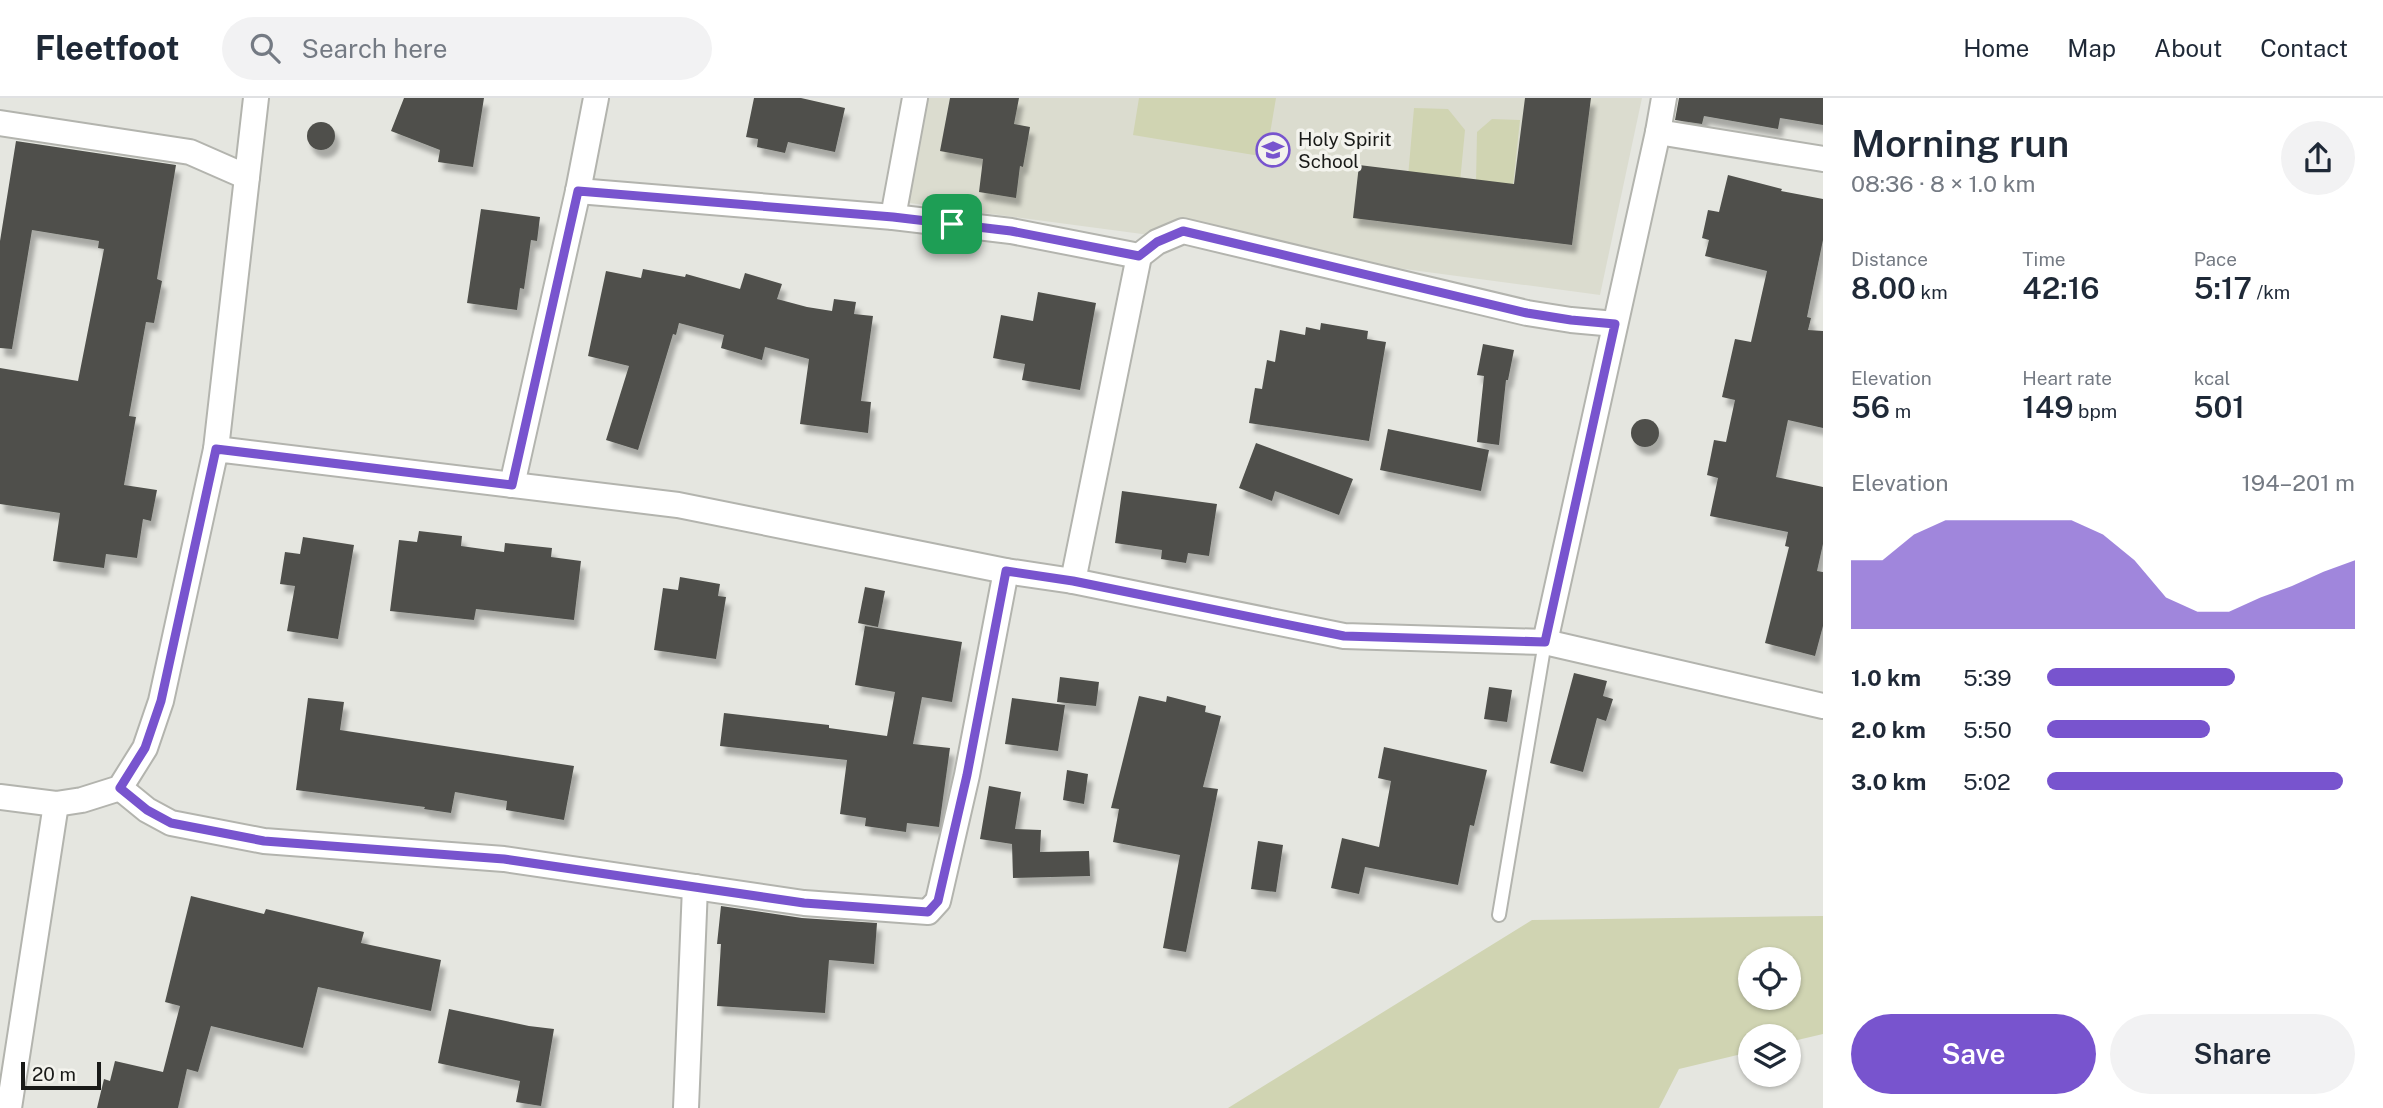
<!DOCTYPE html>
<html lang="en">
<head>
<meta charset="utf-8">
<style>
	:root { --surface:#fff; --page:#f2f2f3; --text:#1f2937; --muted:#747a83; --line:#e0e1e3; --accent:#7854ce }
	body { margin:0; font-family:"Public Sans",sans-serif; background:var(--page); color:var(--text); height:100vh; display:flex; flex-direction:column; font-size:26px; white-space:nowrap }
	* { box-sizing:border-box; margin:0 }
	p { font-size:23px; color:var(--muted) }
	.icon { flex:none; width:38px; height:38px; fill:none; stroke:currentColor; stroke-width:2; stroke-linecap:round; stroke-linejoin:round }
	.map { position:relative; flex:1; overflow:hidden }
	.sheet { display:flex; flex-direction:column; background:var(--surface); width:560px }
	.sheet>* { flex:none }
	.buttons { position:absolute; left:1738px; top:849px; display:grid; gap:14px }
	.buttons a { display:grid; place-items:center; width:63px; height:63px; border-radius:50%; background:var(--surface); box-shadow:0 2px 5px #0004; font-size:35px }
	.scale { position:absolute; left:21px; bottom:18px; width:80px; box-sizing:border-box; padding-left:7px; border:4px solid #191a18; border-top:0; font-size:19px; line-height:24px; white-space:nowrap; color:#191a18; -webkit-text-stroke:5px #f3f3ed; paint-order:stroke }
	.pin { position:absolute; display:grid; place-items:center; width:60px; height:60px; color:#fff; margin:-30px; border-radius:14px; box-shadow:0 4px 10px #0006 }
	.round { display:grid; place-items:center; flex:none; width:74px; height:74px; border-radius:37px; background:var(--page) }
	.overview { display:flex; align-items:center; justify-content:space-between; height:119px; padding:0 28px }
	h1 { font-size:38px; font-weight:600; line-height:52px }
	.stats { display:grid; grid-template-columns:repeat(3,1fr); gap:10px; height:119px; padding:7px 28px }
	.stats div { display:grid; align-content:center }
	.stats b { font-size:30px; font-weight:600 }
	.stats small { font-size:19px; font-weight:400 }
	.stats p { font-size:19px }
	.chart { height:196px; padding:14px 28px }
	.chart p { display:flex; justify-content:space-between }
	.chart svg { width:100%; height:126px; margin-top:7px; fill:var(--accent); opacity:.7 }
	.cta { display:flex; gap:14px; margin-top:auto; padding:14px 28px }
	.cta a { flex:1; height:80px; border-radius:42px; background:var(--accent); color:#fff; font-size:28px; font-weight:600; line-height:80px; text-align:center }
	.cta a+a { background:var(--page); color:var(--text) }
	ul { padding:0 28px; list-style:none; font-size:23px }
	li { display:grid; grid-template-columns:112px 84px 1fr; align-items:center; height:52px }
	li i { height:18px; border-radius:9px; background:var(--accent) }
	header { display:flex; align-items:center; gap:42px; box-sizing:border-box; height:98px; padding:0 35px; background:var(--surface); border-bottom:2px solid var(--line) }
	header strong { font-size:33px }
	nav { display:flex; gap:38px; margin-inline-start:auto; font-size:24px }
	.search { width:490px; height:63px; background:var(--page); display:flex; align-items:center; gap:18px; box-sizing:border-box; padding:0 24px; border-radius:38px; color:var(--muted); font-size:26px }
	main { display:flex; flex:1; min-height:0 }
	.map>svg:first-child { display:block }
</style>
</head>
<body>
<header>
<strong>Fleetfoot</strong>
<div class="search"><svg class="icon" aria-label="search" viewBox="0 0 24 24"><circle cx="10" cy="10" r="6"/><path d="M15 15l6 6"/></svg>Search here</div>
<nav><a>Home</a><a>Map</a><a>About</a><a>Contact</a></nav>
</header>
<main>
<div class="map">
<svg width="1823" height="1010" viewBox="0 0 1823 1010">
	<defs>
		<filter id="shadow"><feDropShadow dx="4.5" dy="8" stdDeviation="2" flood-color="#0004"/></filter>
	</defs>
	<rect width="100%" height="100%" fill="#e5e6e0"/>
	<!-- built -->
	<path fill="#dbdccf" d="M 928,0 L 1642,0 L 1600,197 L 902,104 Z"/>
	<!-- green -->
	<g fill="#d0d4b2" fill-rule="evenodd">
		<path d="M 1139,0 L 1276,0 L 1266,59 L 1133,37 Z"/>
		<path d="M 1414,10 L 1448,11 L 1465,32 L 1460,84 L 1408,79 Z"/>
		<path d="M 1492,21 L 1520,22 L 1513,88 L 1476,85 L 1477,34 Z"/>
		<path d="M 1823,818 L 1823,936 L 1789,944 L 1788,938 L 1750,938 L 1750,954 L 1679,971 L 1659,1010 L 1228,1010 L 1532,822 ZM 1788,861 L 1788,900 L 1750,900 L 1750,861 Z"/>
	</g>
	<!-- building -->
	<g fill="#4f504b" filter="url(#shadow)">
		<path d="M 404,0 L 484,0 L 473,69 L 438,64 L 440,52 L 391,33 Z"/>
		<path d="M 754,0 L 801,0 L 845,10 L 835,54 L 788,44 L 785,55 L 757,49 L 758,41 L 746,39 Z"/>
		<path d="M 950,0 L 1019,0 L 1014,26 L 1030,29 L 1023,69 L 1020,68 L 1016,100 L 979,94 L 983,61 L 940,53 Z"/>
		<path d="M 1525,0 L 1591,0 L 1572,147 L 1353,120 L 1359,67 L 1514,86 Z"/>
		<path d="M 1679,0 L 1823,0 L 1823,27 L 1780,20 L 1778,31 L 1704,18 L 1702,26 L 1675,22 Z"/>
		<circle cx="321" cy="38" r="14"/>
		<path d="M 16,43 L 176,67 L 157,181 L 162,183 L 154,225 L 146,224 L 129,318 L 136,319 L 124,387 L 157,392 L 151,423 L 143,421 L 137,460 L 106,456 L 104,470 L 53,463 L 60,415 L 0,406 L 0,270 L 78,283 L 104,151 L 98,150 L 99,143 L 32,132 L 12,251 L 0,250 L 0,143 Z"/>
		<path d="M 1728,77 L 1782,91 L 1781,93 L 1823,101 L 1823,142 L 1807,219 L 1811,220 L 1808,232 L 1823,233 L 1823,330 L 1788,322 L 1776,379 L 1823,389 L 1823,446 L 1817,473 L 1823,474 L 1823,528 L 1815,558 L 1765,545 L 1789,449 L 1785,448 L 1788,434 L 1710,418 L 1718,380 L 1707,377 L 1714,342 L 1726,344 L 1735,302 L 1722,299 L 1735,241 L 1751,244 L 1767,173 L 1705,158 L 1709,142 L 1702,140 L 1708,112 L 1719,114 Z"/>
		<path d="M 481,111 L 540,119 L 537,143 L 531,142 L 524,191 L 520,190 L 517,212 L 467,205 Z"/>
		<path d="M 643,171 L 685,179 L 686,176 L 740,191 L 745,175 L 782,186 L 777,201 L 807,209 L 832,213 L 834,201 L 856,204 L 854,216 L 873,218 L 861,303 L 871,304 L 868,335 L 800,326 L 809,261 L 765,249 L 762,262 L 721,250 L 724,237 L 679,225 L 676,237 L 673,236 L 638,352 L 606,342 L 629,268 L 588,258 L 606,173 L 641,180 Z"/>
		<path d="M 1038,194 L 1096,205 L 1080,292 L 1022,282 L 1025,266 L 993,260 L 1001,217 L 1033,223 Z"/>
		<path d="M 1321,225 L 1368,233 L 1367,241 L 1386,244 L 1369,343 L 1249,325 L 1255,290 L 1262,291 L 1267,262 L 1275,264 L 1280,232 L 1305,237 L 1306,229 L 1320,232 Z"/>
		<path d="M 1483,246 L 1514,252 L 1508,282 L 1506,282 L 1499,347 L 1477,344 L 1484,278 L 1477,277 Z"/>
		<circle cx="1645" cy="335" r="14"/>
		<path d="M 1388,331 L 1489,352 L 1481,393 L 1380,372 Z"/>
		<path d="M 1256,345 L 1353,381 L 1339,417 L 1275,393 L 1272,403 L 1239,390 Z"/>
		<path d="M 1122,393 L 1217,406 L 1209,458 L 1188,455 L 1186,465 L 1161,461 L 1162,452 L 1115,445 Z"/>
		<path d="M 419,433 L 462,438 L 461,448 L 504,454 L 505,445 L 552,450 L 551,459 L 581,463 L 574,522 L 476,511 L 474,522 L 390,513 L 399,442 L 417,444 Z"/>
		<path d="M 303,439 L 354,447 L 338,541 L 287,533 L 295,488 L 280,486 L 285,454 L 300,456 Z"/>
		<path d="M 680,479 L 720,486 L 718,498 L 726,499 L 716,561 L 654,552 L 663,490 L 678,492 Z"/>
		<path d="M 865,489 L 885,493 L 878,529 L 858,525 Z"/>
		<path d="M 865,528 L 962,544 L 952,604 L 922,599 L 913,646 L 950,650 L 939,729 L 907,725 L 906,734 L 865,728 L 866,720 L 840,716 L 847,662 L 720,648 L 724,615 L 829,627 L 829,630 L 887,638 L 895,594 L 855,587 Z"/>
		<path d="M 1574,575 L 1607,583 L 1603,598 L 1613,601 L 1606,623 L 1597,620 L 1583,674 L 1550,665 Z"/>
		<path d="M 1060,579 L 1099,584 L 1096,608 L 1057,604 Z"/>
		<path d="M 1489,589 L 1512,592 L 1507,624 L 1484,621 Z"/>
		<path d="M 1139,598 L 1166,604 L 1167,598 L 1206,608 L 1205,614 L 1221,618 L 1203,689 L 1218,691 L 1186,854 L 1163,850 L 1180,757 L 1113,744 L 1119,711 L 1111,710 Z"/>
		<path d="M 308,600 L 344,604 L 340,632 L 574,668 L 564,722 L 506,712 L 507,703 L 455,694 L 451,715 L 424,711 L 425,709 L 296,692 Z"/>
		<path d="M 1012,600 L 1065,607 L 1058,653 L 1005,646 Z"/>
		<path d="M 1384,649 L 1487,672 L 1474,728 L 1470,727 L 1458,787 L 1365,769 L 1359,796 L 1331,790 L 1342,740 L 1379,749 L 1391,683 L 1378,680 Z"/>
		<path d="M 1067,672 L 1088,676 L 1084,706 L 1063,702 Z"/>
		<path d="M 989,688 L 1021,694 L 1015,731 L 1041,732 L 1040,754 L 1089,753 L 1090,778 L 1013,780 L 1012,746 L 980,741 Z"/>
		<path d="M 1258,743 L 1283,747 L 1276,794 L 1251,791 Z"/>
		<path d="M 191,798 L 264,816 L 266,811 L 364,834 L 361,845 L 441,862 L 431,913 L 318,889 L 303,950 L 211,928 L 198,974 L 187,971 L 178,1010 L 97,1010 L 104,981 L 110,983 L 115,963 L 163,974 L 180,908 L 165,904 Z"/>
		<path d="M 721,808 L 802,820 L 877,825 L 874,866 L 829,862 L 825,915 L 717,908 L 721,846 L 717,846 Z"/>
		<path d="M 449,911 L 529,928 L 554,931 L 541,1008 L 516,1004 L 520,983 L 438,965 Z"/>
	</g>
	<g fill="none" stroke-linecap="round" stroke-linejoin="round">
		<defs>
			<path id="lane" d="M 1499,817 L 1545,544"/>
			<g id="street">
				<path d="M 1664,0 L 1658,34 L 1823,61"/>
				<path d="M 0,25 L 190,54 L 247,79"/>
				<path d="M 578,93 L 893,119 L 1011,133 L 1139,158 L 1157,144 L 1183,133 L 1527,215 L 1571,222 L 1615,226"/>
				<path d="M 893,119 L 915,0"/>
				<path d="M 216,351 L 256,0"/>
				<path d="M 512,387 L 578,93 L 596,0"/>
				<path d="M 1073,483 L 1139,158"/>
				<path d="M 1545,544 L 1823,608"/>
				<path d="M 120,690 L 147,712 L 171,725 L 264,743 L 504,761 L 804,805 L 928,814 L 938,803 L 967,677 L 1006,473"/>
				<path d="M 0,699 L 56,706 L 82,702 L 120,690 L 145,650 L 161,603 L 216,351 L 678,407 L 1006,473 L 1073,483 L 1344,538 L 1545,544 L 1658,34"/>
				<path d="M 9,1010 L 56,706"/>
				<path d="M 686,1010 L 695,789"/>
			</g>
		</defs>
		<!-- lane casing -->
		<use href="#lane" stroke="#b3b4ae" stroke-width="16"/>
		<!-- street casing -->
		<use href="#street" stroke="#b3b4ae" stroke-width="28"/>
		<!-- lane -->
		<use href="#lane" stroke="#fff" stroke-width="12"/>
		<!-- street -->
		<use href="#street" stroke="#fff" stroke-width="24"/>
	</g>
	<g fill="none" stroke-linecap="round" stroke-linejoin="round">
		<defs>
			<path id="route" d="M 578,93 L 893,119 L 1011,133 L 1139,158 L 1157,144 L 1183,133 L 1527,215 L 1571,222 L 1615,226 L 1545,544 L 1344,538 L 1073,483 L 1006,473 L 967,677 L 938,803 L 928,814 L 804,805 L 504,761 L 264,743 L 171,725 L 147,712 L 120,690 L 145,650 L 161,603 L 216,351 L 512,387 Z"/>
		</defs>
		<!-- route casing -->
		<use href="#route" stroke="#fff" stroke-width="14"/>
		<!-- route -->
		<use href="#route" stroke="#7854ce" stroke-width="9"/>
	</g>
	<!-- icons -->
	<defs>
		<symbol id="school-ring" viewBox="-11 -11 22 22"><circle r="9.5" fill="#f3f3ed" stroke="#7854ce" stroke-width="1.5"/><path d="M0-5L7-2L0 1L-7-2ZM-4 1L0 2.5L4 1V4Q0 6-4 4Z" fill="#7854ce"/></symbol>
	</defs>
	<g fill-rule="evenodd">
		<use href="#school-ring" x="1254" y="33" width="38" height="38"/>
	</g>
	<g text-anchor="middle" stroke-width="7" stroke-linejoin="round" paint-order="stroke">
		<!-- poi labels -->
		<g font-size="19" fill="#191a18" stroke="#f3f3ed" text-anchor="start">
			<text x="1298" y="48">Holy Spirit<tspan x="1298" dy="22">School</tspan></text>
		</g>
	</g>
</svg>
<div class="buttons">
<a><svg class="icon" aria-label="locate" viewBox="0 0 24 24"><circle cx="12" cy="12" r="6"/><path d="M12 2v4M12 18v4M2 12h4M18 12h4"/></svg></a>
<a><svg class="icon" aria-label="layers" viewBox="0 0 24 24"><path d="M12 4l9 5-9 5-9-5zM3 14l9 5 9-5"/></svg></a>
</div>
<div class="scale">20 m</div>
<div class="pin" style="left:952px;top:126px;background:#1e9e55"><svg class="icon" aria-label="arrive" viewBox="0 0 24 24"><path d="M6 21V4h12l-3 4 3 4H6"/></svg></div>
</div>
<section class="sheet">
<div class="overview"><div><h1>Morning run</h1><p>08:36 · 8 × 1.0 km</p></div><a class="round"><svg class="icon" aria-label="share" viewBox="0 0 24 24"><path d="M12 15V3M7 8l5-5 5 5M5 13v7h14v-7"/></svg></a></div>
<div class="stats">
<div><p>Distance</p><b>8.00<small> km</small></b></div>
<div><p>Time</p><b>42:16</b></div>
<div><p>Pace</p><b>5:17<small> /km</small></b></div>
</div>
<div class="stats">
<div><p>Elevation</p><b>56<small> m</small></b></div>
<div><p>Heart rate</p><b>149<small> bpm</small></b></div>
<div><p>kcal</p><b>501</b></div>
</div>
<div class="chart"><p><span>Elevation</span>194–201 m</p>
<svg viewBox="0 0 160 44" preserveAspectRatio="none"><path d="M0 44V20L10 20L20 11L30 6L40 6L50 6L60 6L70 6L80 11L90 20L100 33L110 38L120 38L130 33L140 29L150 24L160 20V44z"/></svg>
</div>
<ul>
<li><b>1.0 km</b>5:39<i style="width:61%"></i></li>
<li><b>2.0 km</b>5:50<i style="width:53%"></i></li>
<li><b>3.0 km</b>5:02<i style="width:96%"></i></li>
</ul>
<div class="cta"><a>Save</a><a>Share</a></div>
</section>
</main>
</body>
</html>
